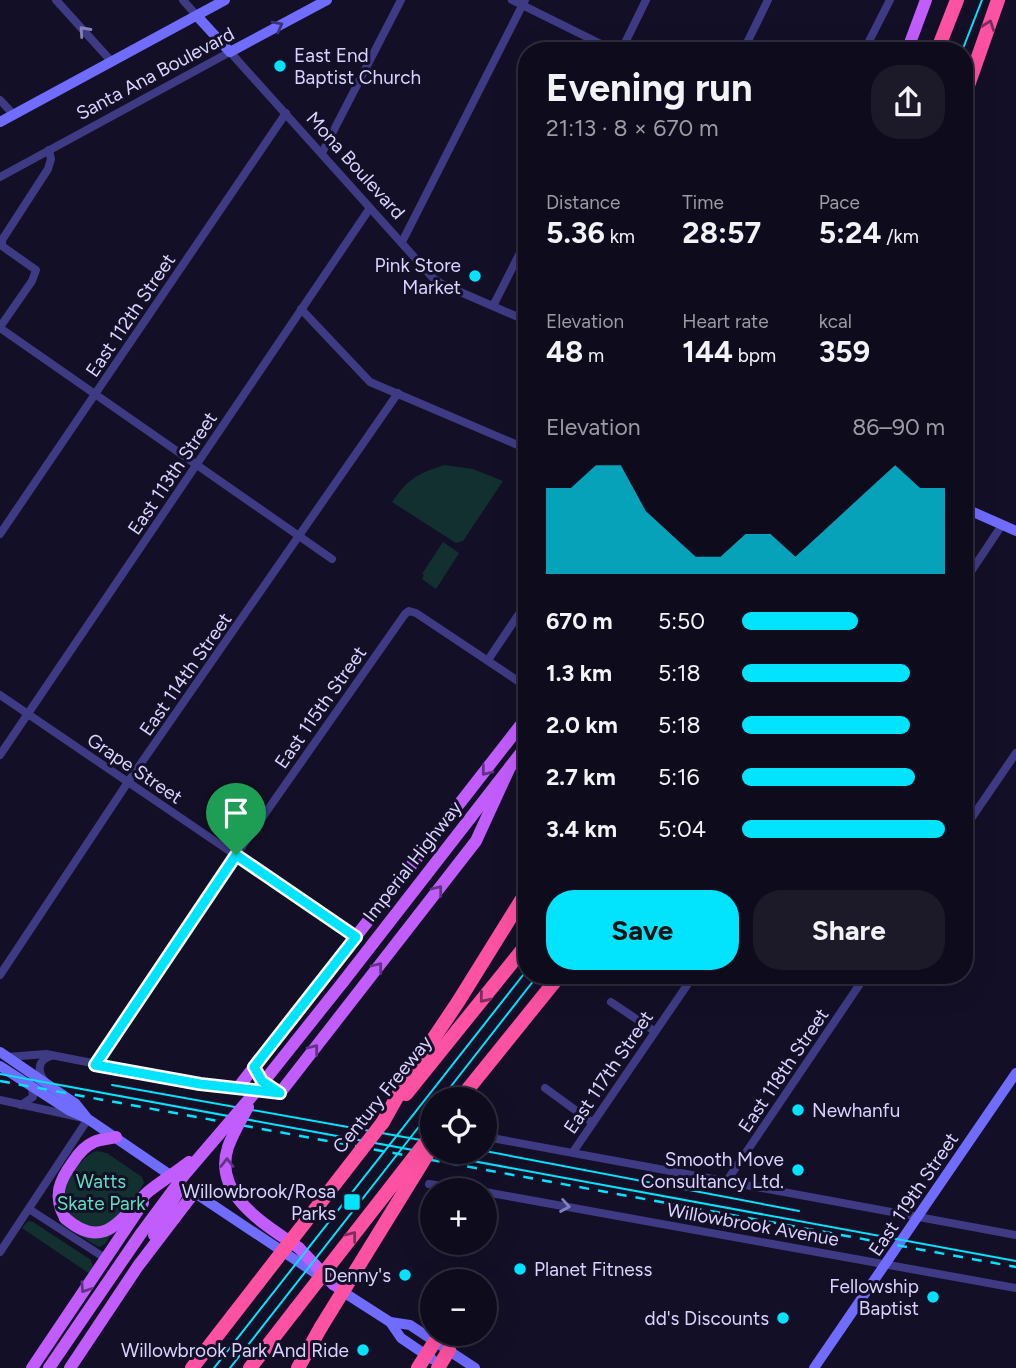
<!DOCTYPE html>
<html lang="en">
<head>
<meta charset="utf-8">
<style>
	:root { --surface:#0e0b1c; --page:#1c1929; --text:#f1f3f6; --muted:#9b9ba3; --line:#2e2b3b; --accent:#02e3fd }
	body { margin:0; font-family:Figtree,sans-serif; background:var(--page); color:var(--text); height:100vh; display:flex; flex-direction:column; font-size:26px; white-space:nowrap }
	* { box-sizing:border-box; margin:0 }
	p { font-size:23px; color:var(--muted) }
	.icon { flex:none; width:38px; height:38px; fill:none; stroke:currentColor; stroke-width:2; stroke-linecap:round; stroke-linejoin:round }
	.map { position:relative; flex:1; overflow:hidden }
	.details { position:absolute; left:518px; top:42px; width:455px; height:942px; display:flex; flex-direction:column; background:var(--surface); border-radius:28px; box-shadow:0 7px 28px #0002,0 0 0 2px var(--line) }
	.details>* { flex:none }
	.fabs { position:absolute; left:420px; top:1087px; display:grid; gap:14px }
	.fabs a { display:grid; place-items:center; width:77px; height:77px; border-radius:50%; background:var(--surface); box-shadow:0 7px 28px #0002,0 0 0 2px var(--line); font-size:35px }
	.pin { position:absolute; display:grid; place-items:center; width:60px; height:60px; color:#fff; margin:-72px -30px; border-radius:50% 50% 50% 0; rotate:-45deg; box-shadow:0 0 7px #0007 }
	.pin .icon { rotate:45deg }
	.round { display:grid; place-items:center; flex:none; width:74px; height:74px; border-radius:28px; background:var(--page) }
	.headline { display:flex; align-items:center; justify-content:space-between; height:119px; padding:0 28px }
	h1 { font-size:38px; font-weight:700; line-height:52px }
	.metrics { display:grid; grid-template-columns:repeat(3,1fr); gap:10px; height:119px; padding:7px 28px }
	.metrics div { display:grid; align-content:center }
	.metrics b { font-size:30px; font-weight:700 }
	.metrics small { font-size:19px; font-weight:400 }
	.metrics p { font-size:19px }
	.chart { height:196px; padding:14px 28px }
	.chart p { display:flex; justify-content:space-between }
	.chart svg { width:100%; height:126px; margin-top:7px; fill:var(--accent); opacity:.7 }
	.cta { display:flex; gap:14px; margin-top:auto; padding:14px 28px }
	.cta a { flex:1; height:80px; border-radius:28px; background:var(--accent); color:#111; font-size:28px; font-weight:700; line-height:80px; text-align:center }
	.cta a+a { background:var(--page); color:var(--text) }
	ul { padding:0 28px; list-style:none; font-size:23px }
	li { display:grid; grid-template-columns:112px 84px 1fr; align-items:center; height:52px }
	li i { height:18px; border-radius:9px; background:var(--accent) }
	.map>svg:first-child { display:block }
</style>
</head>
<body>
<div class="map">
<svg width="1016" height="1368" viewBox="0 0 1016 1368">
	<rect width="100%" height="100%" fill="#130f26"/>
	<!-- green -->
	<g fill="#12302f">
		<path d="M 444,465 L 473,469 L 503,481 L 463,541 L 456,543 L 392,502 C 408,479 417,474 444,465 Z"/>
		<path d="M 443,542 L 459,553 L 436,589 L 422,579 L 424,575 L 422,574 Z"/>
		<path d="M 96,1151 L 107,1153 L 142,1177 L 144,1183 L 105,1244 L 99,1247 L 60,1224 L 68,1215 C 66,1212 63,1208 63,1204 C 60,1186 80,1158 96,1151 Z"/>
		<path d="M 28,1221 L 33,1222 L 91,1260 L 93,1267 L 90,1274 L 22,1228 Z"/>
	</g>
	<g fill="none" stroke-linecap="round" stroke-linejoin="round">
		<!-- street -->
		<g stroke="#3e3b84" stroke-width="8">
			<path d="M 56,0 L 112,62"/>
			<path d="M 183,0 L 197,16"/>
			<path d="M 512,0 L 615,51"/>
			<path d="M 621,51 L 646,0"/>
			<path d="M 743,51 L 768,0"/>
			<path d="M 864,51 L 890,0"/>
			<path d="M 0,100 L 14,115"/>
			<path d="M 322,153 L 401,0"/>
			<path d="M 0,177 L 230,52 L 433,278 L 442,284 L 527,321"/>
			<path d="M 402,242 L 525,0"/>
			<path d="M 493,306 L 527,239"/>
			<path d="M 301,309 L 370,382 L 527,449"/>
			<path d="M 0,327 L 32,281 L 36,270 L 2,246 L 2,240 L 48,169 L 51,159 L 49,150"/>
			<path d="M 0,328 L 332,559"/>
			<path d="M 0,534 L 286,113"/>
			<path d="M 964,582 L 1002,525"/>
			<path d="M 488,660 L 527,602"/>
			<path d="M 0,695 L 356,937"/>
			<path d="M 0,755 L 370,208"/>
			<path d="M 964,829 L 1016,753"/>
			<path d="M 0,975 L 128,782 L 398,393"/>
			<path d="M 611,1002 L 654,1031"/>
			<path d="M 7,1057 L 46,1054 L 200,1084 L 277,1093"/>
			<path d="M 95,1065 L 236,855 L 405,614 L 409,611 L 416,613 L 527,687"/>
			<path d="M 44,1080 C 37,1070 38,1060 51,1056"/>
			<path d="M 545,1088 L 593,1123"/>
			<path d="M 0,1100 L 88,1119 L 0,1252"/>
			<path d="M 21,1105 L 33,1097 L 32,1087"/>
			<path d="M 492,1138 L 1016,1235"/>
			<path d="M 573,1152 L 694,975"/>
			<path d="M 726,1182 L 866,975"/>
			<path d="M 429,1184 L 468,1190"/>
			<path d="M 485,1192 L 1016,1288"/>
			<path d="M 29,1209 L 105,1258"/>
		</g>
		<!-- secondary -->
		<g stroke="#706cfe" stroke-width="10">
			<path d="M 197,16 L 230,52 L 327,0"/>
			<path d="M 0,122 L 225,0"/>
			<path d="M 964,508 L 1016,531"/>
			<path d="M 0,1052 L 76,1104 L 88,1119 L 176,1179"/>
			<path d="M 0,1066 L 70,1111 L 86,1118"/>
			<path d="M 189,1189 L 324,1279"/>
			<path d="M 337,1288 L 390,1322 L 401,1338 L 432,1359"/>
			<path d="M 390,1322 L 410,1325 L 475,1368"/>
			<path d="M 814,1368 L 1016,1073"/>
		</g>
		<!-- primary -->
		<g stroke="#c25dfd" stroke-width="12">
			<path d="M 907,51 L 926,0"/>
			<path d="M 343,982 L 527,745"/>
			<path d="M 254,1067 L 262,1081 L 280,1093 L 476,841 L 510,767"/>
			<path d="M 237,1089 L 527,717"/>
			<path d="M 65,1218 C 53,1196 59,1181 73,1162 C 78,1154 85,1146 94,1142 C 100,1139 109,1139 116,1137"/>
			<path d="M 154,1235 L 181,1186"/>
			<path d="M 299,1248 L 334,1285"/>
			<path d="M 32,1368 L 143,1203"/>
			<path d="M 70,1368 L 138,1266 L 193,1194"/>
		</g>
		<!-- highway -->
		<g stroke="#fd51a3" stroke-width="14">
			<path d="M 937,51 L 957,0"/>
			<path d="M 964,97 L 998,0"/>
			<path d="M 406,1094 L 527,944"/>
			<path d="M 460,1099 L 560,975"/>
			<path d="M 383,1122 L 411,1072 L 458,1002 L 527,891"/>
			<path d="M 192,1368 L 258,1283"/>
			<path d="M 250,1368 L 295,1310"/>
			<path d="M 298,1368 L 321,1327"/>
			<path d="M 418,1368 L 435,1341"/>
			<path d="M 438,1368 L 449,1350"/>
		</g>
		<!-- tram -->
		<g stroke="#02e3fd" stroke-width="2">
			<path d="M 962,51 L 982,0"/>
			<path d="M 0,1074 L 1016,1261"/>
			<path d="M 112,1085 L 432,1142"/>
			<path d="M 441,1099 L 538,975"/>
			<path d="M 485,1151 L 799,1211"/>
			<path d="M 214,1368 L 527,970"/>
			<path d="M 230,1368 L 432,1110"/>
		</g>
		<!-- rail -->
		<path stroke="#02e3fd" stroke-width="2.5" stroke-dasharray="10 9" stroke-linecap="butt" d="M 0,1081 L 1016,1267"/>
		<!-- primary-bridge -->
		<g stroke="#c25dfd" stroke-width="12">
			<path d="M 248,1107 C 241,1120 233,1133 228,1147 C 212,1196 267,1225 299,1248"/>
			<path d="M 65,1218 C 106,1254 122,1215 149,1191 C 162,1181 176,1172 189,1162"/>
			<path d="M 49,1368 L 142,1232 L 185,1174 L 257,1090 L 343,982"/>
		</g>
		<!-- highway-bridge -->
		<g stroke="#fd51a3" stroke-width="14">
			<path d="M 258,1283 L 383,1122"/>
			<path d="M 295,1310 L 432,1134"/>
			<path d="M 321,1327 L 430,1150"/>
		</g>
	</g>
	<!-- one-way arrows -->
	<defs><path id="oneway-chevron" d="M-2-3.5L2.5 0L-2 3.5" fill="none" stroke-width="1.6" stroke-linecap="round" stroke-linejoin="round" transform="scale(1.75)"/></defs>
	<g stroke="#7c2d5e">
		<use href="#oneway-chevron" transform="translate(989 25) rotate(-70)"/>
		<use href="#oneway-chevron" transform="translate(484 998) rotate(129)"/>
		<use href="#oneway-chevron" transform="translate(352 1236) rotate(-52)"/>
	</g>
	<use stroke="#38347c" href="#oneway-chevron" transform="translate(278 26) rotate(-28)"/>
	<g stroke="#8480bb">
		<use href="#oneway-chevron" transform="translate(84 31) rotate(-132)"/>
		<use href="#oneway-chevron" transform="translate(565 1206) rotate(10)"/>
	</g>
	<g stroke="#623287">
		<use href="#oneway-chevron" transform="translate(486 771) rotate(128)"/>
		<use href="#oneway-chevron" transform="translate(438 890) rotate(-52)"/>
		<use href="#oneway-chevron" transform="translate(378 967) rotate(-52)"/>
		<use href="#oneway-chevron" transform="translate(314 1049) rotate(-52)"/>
		<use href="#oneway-chevron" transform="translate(227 1163) rotate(-90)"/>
		<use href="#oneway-chevron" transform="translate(85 1288) rotate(124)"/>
	</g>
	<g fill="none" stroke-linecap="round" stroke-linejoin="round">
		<defs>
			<path id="route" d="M 236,855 L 356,937 L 254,1067 L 262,1081 L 280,1093 L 200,1084 L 95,1065 Z"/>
		</defs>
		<!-- route casing -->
		<use href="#route" stroke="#fff" stroke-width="14"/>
		<!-- route -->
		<use href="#route" stroke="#02e3fd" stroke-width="9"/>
	</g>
	<!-- markers -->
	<g fill="#02e3fd" stroke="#130f26" stroke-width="2.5">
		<circle cx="280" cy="66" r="7"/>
		<circle cx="475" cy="276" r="7"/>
		<circle cx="798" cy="1110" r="7"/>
		<circle cx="798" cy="1170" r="7"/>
		<rect x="343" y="1193" width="18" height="18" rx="3.5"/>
		<circle cx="520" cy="1269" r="7"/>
		<circle cx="405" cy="1275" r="7"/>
		<circle cx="933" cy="1297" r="7"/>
		<circle cx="783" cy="1318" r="7"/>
		<circle cx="363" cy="1350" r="7"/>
	</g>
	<g text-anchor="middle" stroke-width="6" stroke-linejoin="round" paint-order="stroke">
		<!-- poi labels -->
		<g font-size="19" fill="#d9d4ff" stroke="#130f26" text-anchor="end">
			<text x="294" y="62" text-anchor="start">East End<tspan x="294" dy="22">Baptist Church</tspan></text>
			<text x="461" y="272">Pink Store<tspan x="461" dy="22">Market</tspan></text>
			<text x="812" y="1117" text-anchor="start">Newhanfu</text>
			<text x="784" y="1166">Smooth Move<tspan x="784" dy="22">Consultancy Ltd.</tspan></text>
			<text x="336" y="1198">Willowbrook/Rosa<tspan x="336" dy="22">Parks</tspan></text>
			<text x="534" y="1276" text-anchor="start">Planet Fitness</text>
			<text x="391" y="1282">Denny's</text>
			<text x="919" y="1293">Fellowship<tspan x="919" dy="22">Baptist</tspan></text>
			<text x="769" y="1325">dd's Discounts</text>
			<text x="349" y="1357">Willowbrook Park And Ride</text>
		</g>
		<!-- street labels -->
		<g font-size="19" fill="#d9d4ff" stroke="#130f26">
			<text transform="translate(155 73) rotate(-28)" y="7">Santa Ana Boulevard</text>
			<text transform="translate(356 165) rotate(48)" y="7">Mona Boulevard</text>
			<text transform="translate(130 315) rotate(-56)" y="7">East 112th Street</text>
			<text transform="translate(172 473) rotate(-56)" y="7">East 113th Street</text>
			<text transform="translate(185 674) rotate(-55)" y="7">East 114th Street</text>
			<text transform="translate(320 707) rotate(-55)" y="7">East 115th Street</text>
			<text transform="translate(135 768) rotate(34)" y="7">Grape Street</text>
			<text transform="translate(412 861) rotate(-52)" y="7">Imperial Highway</text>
			<text transform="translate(783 1070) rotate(-56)" y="7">East 118th Street</text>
			<text transform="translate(608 1072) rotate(-56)" y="7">East 117th Street</text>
			<text transform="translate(382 1094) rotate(-51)" y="7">Century Freeway</text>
			<text transform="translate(913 1194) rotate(-56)" y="7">East 119th Street</text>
			<text transform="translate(753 1224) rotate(10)" y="7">Willowbrook Avenue</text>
		</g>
		<!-- park labels -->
		<g font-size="19" fill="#60dfbf" stroke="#130f26">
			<text x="101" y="1188">Watts<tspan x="101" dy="22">Skate Park</tspan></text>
		</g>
	</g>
</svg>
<div class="fabs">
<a><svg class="icon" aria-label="locate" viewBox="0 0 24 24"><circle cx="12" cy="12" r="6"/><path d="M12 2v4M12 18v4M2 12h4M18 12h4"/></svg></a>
<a>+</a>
<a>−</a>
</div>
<div class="pin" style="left:236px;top:855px;background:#1e9e55"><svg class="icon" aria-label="arrive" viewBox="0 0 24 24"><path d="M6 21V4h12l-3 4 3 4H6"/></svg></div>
<section class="details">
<div class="headline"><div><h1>Evening run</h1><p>21:13 · 8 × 670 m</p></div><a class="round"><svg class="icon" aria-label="share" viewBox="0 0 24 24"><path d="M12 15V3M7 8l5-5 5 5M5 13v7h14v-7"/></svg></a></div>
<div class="metrics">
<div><p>Distance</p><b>5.36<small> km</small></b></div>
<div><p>Time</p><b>28:57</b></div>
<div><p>Pace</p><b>5:24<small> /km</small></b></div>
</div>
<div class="metrics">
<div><p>Elevation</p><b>48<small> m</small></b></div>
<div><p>Heart rate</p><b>144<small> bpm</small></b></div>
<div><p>kcal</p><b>359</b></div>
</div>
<div class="chart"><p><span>Elevation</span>86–90 m</p>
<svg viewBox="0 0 160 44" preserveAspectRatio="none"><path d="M0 44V14L10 14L20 6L30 6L40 22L50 30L60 38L70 38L80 30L90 30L100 38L110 30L120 22L130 14L140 6L150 14L160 14V44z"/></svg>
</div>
<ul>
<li><b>670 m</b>5:50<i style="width:57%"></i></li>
<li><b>1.3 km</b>5:18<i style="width:83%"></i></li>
<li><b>2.0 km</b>5:18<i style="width:83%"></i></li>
<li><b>2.7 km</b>5:16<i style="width:85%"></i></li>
<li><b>3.4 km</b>5:04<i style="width:100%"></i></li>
</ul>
<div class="cta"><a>Save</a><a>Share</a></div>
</section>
</div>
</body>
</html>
